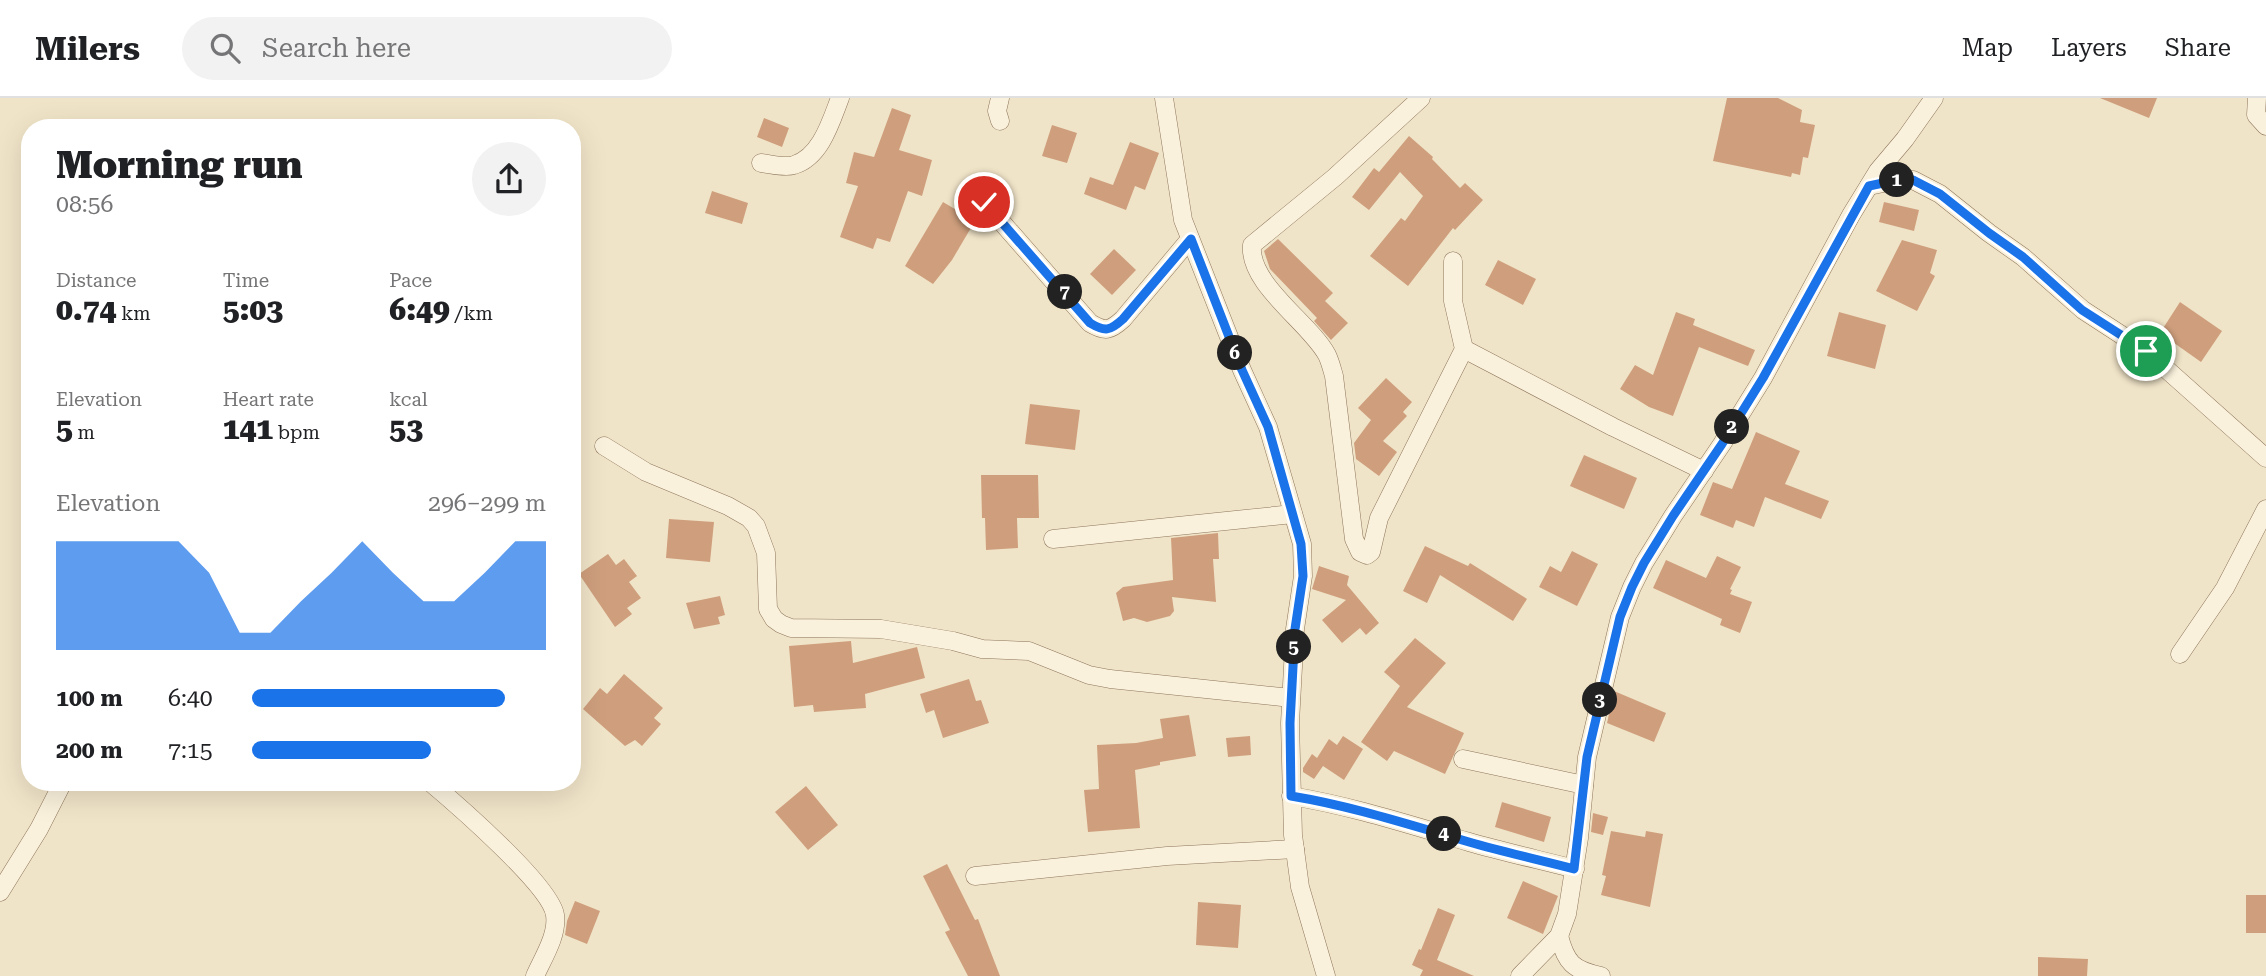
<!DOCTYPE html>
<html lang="en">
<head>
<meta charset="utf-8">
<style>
	:root { --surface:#fff; --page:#f2f2f2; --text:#202124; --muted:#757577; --line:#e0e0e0; --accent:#1a73e8 }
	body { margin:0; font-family:"Roboto Serif",serif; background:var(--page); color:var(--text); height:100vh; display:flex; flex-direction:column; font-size:26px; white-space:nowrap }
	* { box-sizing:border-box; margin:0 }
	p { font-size:23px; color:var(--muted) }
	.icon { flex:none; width:38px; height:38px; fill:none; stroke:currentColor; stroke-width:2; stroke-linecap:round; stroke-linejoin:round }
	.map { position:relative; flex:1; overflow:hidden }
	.sheet { position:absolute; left:21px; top:21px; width:560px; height:672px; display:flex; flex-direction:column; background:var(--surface); border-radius:28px; box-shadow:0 7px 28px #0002 }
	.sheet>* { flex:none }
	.pin { position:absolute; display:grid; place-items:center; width:60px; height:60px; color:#fff; margin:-30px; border:4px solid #fff; border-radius:50%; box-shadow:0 2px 7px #0007 }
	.km { position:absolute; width:35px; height:35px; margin:-18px; border-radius:50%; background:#222; color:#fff; font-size:19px; line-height:35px; text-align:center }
	.round { display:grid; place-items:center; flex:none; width:74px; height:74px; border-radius:37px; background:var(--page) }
	.summary { display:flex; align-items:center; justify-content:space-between; height:119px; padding:0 35px }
	h1 { font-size:38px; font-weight:800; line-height:52px }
	.figures { display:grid; grid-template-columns:repeat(3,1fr); gap:10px; height:119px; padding:7px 35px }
	.figures div { display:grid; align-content:center }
	.figures b { font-size:30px; font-weight:800 }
	.figures small { font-size:19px; font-weight:400 }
	.figures p { font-size:19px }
	.chart { height:196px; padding:14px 35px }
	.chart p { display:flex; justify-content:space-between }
	.chart svg { width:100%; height:126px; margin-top:7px; fill:var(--accent); opacity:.7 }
	ul { padding:0 35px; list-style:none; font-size:23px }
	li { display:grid; grid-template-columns:112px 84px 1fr; align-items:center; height:52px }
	li i { height:18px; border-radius:9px; background:var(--accent) }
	header { display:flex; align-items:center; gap:42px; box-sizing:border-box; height:98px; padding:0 35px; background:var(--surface); border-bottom:2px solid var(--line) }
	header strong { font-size:33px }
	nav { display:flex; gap:38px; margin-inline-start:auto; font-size:24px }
	.search { width:490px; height:63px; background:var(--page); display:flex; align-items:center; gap:18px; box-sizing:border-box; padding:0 24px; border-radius:38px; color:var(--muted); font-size:26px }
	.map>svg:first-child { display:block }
</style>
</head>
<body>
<header>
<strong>Milers</strong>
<div class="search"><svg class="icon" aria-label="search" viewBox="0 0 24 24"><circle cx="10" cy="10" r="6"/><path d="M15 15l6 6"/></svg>Search here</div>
<nav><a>Map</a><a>Layers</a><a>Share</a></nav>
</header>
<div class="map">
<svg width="2266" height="878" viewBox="0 0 2266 878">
	<rect width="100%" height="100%" fill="#f0e4c8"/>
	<!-- building -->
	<g fill="#cf9f7d">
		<path d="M 1727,0 L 1778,0 L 1802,12 L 1800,24 L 1815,27 L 1808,60 L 1803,59 L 1800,77 L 1792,75 L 1791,79 L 1713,63 Z"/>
		<path d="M 2100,0 L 2157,0 L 2149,20 Z"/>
		<path d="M 892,10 L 911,17 L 899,52 L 932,62 L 922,98 L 908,93 L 890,144 L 877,140 L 873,151 L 840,139 L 858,88 L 846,85 L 854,54 L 874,59 Z"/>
		<path d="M 764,20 L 789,30 L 782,49 L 757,39 Z"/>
		<path d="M 1052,27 L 1077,35 L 1067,65 L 1042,58 Z"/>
		<path d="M 1409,38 L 1433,59 L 1432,61 L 1460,90 L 1465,85 L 1483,102 L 1455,132 L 1453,130 L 1408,188 L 1370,158 L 1401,120 L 1405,123 L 1423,98 L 1400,74 L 1369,112 L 1352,99 L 1374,70 L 1379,74 Z"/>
		<path d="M 1130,44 L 1159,55 L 1145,92 L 1135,88 L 1126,112 L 1084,96 L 1090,79 L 1113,87 Z"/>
		<path d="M 712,93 L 748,105 L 742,126 L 705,115 Z"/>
		<path d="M 943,104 L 975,123 L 952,162 L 933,186 L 905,168 Z"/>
		<path d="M 1884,104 L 1919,112 L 1914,133 L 1879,124 Z"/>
		<path d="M 1278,141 L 1333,195 L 1325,203 L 1348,225 L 1331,242 L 1314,223 L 1317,220 L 1270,171 L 1264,153 Z"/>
		<path d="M 1902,142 L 1937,152 L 1930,175 L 1935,178 L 1917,213 L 1876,193 Z"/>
		<path d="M 1114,151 L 1136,172 L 1112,197 L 1090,176 Z"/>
		<path d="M 1498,162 L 1536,181 L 1523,207 L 1485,187 Z"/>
		<path d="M 2180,204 L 2222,233 L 2201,264 L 2160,235 Z"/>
		<path d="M 1676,214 L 1695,221 L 1693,227 L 1755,252 L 1748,268 L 1699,249 L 1673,318 L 1649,309 L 1620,291 L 1635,267 L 1653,277 Z"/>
		<path d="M 1839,214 L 1886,227 L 1875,271 L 1827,258 Z"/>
		<path d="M 1386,280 L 1412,304 L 1403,314 L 1407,318 L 1383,343 L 1397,354 L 1379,378 L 1356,361 L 1354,345 L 1371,322 L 1358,310 Z"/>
		<path d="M 1030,306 L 1080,312 L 1075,352 L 1025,346 Z"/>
		<path d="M 1756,334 L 1800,353 L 1785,386 L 1829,403 L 1821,421 L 1765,399 L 1754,429 L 1736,422 L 1733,430 L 1700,417 L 1713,384 L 1732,391 Z"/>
		<path d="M 1584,357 L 1637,380 L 1624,411 L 1570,388 Z"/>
		<path d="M 981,377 L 1038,377 L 1039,420 L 1017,420 L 1018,450 L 986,452 L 985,420 L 982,420 Z"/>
		<path d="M 669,421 L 714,424 L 710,464 L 666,460 Z"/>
		<path d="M 1218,435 L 1219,461 L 1213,461 L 1216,504 L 1172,499 L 1174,513 L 1170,518 L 1147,524 L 1134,520 L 1123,523 L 1116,495 L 1123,489 L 1173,482 L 1171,440 Z"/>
		<path d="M 1425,448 L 1468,468 L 1470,465 L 1527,501 L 1513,523 L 1440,477 L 1427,505 L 1403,493 Z"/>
		<path d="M 1572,453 L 1598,466 L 1577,508 L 1539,489 L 1550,468 L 1561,474 Z"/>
		<path d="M 608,456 L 616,467 L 624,461 L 637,478 L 629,484 L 641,500 L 627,510 L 632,516 L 615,529 L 579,476 Z"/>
		<path d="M 1717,458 L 1741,469 L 1730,491 L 1732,492 L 1730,496 L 1752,504 L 1740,535 L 1720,527 L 1722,521 L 1653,490 L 1666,462 L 1706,480 Z"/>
		<path d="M 1319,468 L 1349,478 L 1347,487 L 1379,525 L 1366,537 L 1360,530 L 1342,545 L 1322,522 L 1346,502 L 1312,491 Z"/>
		<path d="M 720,498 L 725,517 L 718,519 L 720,526 L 694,531 L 686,505 Z"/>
		<path d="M 1415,540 L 1446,565 L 1407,609 L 1464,635 L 1445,676 L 1394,653 L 1387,663 L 1361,644 L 1400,588 L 1384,574 Z"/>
		<path d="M 851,543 L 853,565 L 917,549 L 925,580 L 865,596 L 866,610 L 814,614 L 813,607 L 794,609 L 789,548 Z"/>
		<path d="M 624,576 L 663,610 L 654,620 L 661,626 L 642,648 L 635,642 L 625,648 L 583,611 L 600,590 L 607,596 Z"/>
		<path d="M 969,581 L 976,603 L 981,602 L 989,625 L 943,640 L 934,612 L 926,615 L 920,596 Z"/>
		<path d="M 1614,593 L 1666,615 L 1654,644 L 1607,625 Z"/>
		<path d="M 1189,617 L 1196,658 L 1160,664 L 1160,667 L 1135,672 L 1140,730 L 1088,734 L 1084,692 L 1099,691 L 1097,647 L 1136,645 L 1163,640 L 1160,621 Z"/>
		<path d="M 1250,638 L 1251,657 L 1228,659 L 1226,640 Z"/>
		<path d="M 1343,638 L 1363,651 L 1344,682 L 1323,668 L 1314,681 L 1303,674 L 1303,670 L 1312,656 L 1317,660 L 1329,641 L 1337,647 Z"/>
		<path d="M 806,688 L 838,727 L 808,752 L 775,714 Z"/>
		<path d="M 1502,704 L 1551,719 L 1544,744 L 1495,729 Z"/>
		<path d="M 1593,715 L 1608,719 L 1603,737 L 1591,734 Z"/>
		<path d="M 1611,733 L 1645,739 L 1646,733 L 1663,736 L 1650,809 L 1601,797 L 1606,778 L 1602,777 Z"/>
		<path d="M 947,766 L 975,822 L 978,821 L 1000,878 L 968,878 L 945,834 L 950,832 L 923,778 Z"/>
		<path d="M 1523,783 L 1558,798 L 1543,836 L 1507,820 Z"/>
		<rect x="2246" y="797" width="20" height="38"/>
		<path d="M 575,803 L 600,813 L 587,846 L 565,837 L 567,823 Z"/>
		<path d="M 1198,804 L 1241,807 L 1238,850 L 1196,847 Z"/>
		<path d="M 1438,810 L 1455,817 L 1437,862 L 1474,878 L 1420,878 L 1423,872 L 1412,867 L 1419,851 L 1421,852 Z"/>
		<path d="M 2038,859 L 2088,861 L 2087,878 L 2038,878 Z"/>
	</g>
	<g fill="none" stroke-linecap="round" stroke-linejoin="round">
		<defs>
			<g id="minor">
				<path d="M 1000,0 L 997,13 L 1000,23"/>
				<path d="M 1164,0 L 1183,122 L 1242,272 L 1268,329 L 1302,446 L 1303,478 L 1295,531 L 1290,625 L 1293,737 L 1300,789 L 1326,878"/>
				<path d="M 1421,0 L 1335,79 L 1252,147 C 1248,186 1310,225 1327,257 C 1330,263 1332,271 1334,278 L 1354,441 L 1360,454 L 1367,457 L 1371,454 L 1379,420 L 1464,251 L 1453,203 L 1453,163"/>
				<path d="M 2257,0 L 2256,17 L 2266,28"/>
				<path d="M 761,65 C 771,66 785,70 794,67 C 821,59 831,23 840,0"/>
				<path d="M 1869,88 L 1897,82 L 1913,82 L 1940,96 L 1989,135 L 2023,159 L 2083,212 L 2146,253 L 2266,360"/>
				<path d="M 984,104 L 1090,225 C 1105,234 1110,233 1123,221 L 1190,141"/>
				<path d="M 1464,251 L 1613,329 L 1704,373"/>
				<path d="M 604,348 L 646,374 L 728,408 L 749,420 L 756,428 L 766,455 L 768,511 L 774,521 L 781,526 L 791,530 L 881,531 L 953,543 L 982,551 L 1029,553 L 1089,577 L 1110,581 L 1291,600"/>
				<path d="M 1053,441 L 1293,416"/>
				<path d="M 2180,556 L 2225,490 L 2266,411"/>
				<path d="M 1463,661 L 1584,687"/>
				<path d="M 430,684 C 455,705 551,788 555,817 C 558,837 543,860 535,878"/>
				<path d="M 1291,698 C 1352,708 1410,727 1469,744 C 1504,754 1540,762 1575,771"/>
				<path d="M 975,778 L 1167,758 L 1295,751"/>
				<path d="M 0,794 L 39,731 L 63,684"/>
				<path d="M 1559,838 C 1566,865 1573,872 1601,878"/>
				<path d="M 1520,878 L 1559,838 L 1567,816 L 1579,740 L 1587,659 L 1620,519 L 1632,489 L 1644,465 L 1673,418 L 1722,346 L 1763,280 L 1851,117 L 1878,73 L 1905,41 L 1934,0"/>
			</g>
		</defs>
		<!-- minor casing -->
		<use href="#minor" stroke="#8d765c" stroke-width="19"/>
		<!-- minor -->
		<use href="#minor" stroke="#faf1dc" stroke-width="18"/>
	</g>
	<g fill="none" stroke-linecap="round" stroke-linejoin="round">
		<defs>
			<path id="route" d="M 984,104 L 1090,225 C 1105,234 1110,233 1123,221 L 1191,141 L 1242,272 L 1268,329 L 1301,446 L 1303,478 L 1295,531 L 1290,625 L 1291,698 C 1352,708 1410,727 1469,744 C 1504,754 1539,762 1574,771 L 1587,659 L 1620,519 L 1632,489 L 1644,465 L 1673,418 L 1722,346 L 1763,280 L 1869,88 L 1897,82 L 1913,82 L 1940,96 L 1989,135 L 2023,159 L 2082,212 L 2146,253"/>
		</defs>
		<!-- route casing -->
		<use href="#route" stroke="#fff" stroke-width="14"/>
		<!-- route -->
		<use href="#route" stroke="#1a73e8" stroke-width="9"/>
	</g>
</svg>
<div class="pin" style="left:2146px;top:253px;background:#1e9e55"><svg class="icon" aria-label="arrive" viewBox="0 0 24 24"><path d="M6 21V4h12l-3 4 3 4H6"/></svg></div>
<div class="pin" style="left:984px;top:104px;background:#d93025"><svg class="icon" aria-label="check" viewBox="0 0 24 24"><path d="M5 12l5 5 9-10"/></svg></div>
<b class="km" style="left:1897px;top:82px">1</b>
<b class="km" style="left:1732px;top:329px">2</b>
<b class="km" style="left:1600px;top:602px">3</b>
<b class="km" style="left:1444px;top:736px">4</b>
<b class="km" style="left:1294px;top:549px">5</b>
<b class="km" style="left:1235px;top:255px">6</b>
<b class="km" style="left:1065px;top:194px">7</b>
<section class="sheet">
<div class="summary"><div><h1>Morning run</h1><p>08:56</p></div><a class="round"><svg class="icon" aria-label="share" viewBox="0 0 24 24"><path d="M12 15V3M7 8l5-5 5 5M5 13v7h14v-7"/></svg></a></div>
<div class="figures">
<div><p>Distance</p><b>0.74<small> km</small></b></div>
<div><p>Time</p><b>5:03</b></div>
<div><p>Pace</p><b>6:49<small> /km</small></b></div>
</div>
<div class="figures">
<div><p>Elevation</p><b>5<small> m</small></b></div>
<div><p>Heart rate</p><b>141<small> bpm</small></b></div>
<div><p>kcal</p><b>53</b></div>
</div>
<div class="chart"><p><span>Elevation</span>296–299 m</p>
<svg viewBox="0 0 160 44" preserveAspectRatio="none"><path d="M0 44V6L10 6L20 6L30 6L40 6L50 17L60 38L70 38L80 27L90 17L100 6L110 17L120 27L130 27L140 17L150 6L160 6V44z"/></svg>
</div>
<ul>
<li><b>100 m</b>6:40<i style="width:86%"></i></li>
<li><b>200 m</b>7:15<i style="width:61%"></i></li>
</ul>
</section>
</div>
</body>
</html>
